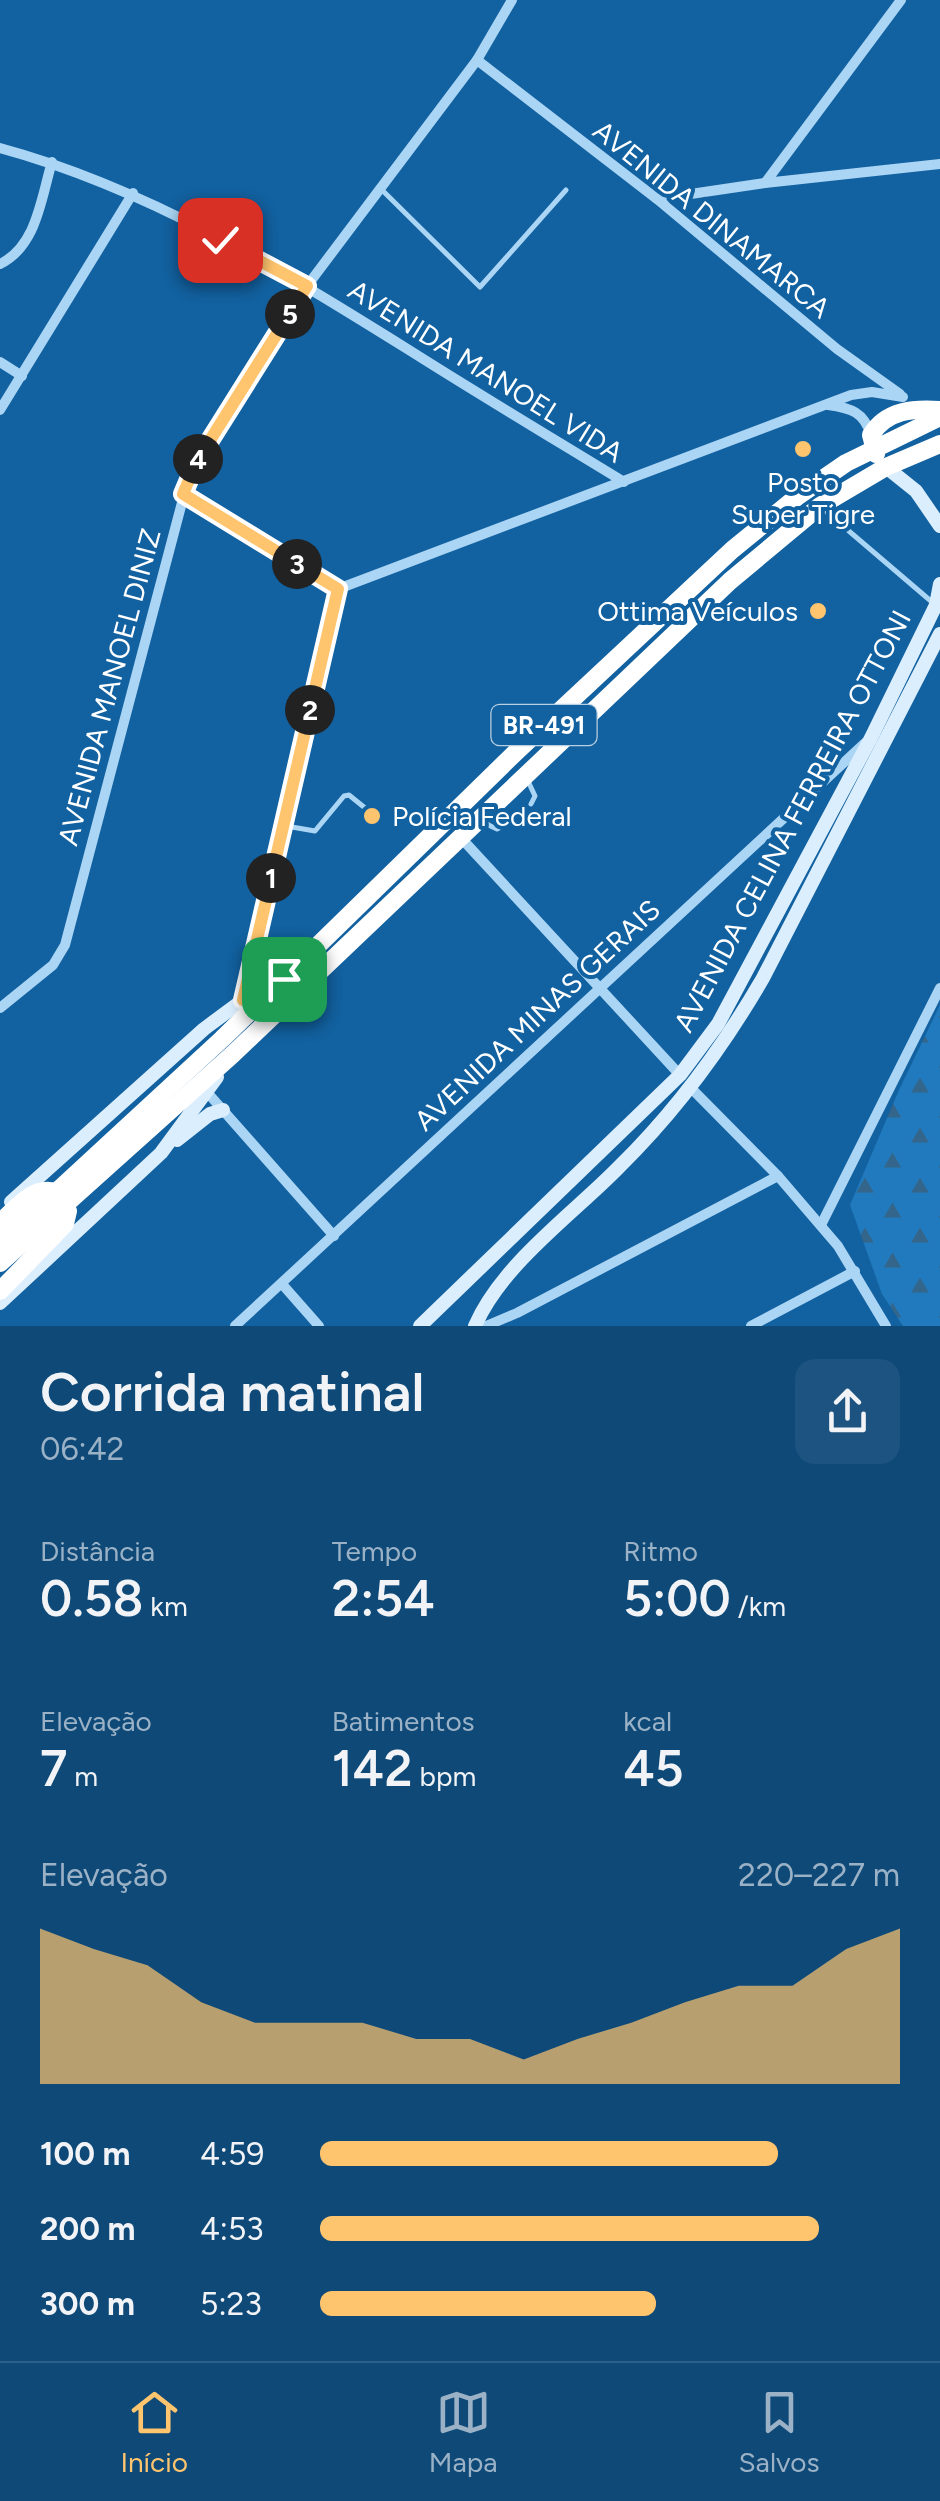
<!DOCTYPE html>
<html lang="pt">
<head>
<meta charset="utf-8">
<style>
	:root { --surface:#0e4978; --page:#1c5380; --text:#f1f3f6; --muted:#9bb2c6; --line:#2e618a; --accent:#ffc46e }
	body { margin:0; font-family:Figtree,sans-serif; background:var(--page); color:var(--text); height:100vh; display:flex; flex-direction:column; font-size:38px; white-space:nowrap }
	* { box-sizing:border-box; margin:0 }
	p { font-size:32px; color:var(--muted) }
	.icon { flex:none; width:55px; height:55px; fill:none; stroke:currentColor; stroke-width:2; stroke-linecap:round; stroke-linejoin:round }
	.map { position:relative; height:1326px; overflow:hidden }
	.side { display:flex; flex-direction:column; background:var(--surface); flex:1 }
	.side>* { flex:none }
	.pin { position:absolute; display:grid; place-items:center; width:85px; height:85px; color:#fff; margin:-42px; border-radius:20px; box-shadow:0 5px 15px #0006 }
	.km { position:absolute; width:50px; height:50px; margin:-25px; border-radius:50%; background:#222; color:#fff; font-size:28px; line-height:50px; text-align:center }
	.round { display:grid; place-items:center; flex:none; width:105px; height:105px; border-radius:20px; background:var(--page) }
	.overview { display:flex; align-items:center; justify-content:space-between; height:170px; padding:0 40px }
	h1 { font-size:55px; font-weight:600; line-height:75px }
	.stats { display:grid; grid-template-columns:repeat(3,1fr); gap:15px; height:170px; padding:10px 40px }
	.stats div { display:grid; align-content:center }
	.stats b { font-size:50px; font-weight:600 }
	.stats small { font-size:28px; font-weight:400 }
	.stats p { font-size:28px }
	.chart { height:280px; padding:20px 40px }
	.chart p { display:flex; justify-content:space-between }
	.chart svg { width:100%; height:180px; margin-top:10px; fill:var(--accent); opacity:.7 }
	ul { padding:0 40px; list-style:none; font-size:32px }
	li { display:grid; grid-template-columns:160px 120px 1fr; align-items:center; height:75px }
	li i { height:25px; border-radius:12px; background:var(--accent) }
	.menu { display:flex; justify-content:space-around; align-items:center; height:140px; border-top:2px solid var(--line); background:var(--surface); font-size:28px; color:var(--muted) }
	.menu a { display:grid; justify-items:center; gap:5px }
	.menu .on { color:var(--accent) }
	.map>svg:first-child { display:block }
</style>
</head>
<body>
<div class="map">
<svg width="940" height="1326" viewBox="0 0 940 1326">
	<defs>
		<pattern id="forest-firs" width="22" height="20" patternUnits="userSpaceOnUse" patternTransform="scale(2.5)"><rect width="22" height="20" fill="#217abd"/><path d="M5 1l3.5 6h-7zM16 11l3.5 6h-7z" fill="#34658a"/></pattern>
	</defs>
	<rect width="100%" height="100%" fill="#1261a0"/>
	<!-- forest -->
	<path fill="url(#forest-firs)" d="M 940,1005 L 940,1326 L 903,1326 L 882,1294 L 850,1205 L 899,1090 Z"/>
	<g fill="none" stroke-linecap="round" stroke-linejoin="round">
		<!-- lane -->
		<g stroke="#aad5f5" stroke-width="5">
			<path d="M 379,187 L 480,287 L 566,190"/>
			<path d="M 822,508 L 932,602"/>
			<path d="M 527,779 L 535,796 L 531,804"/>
			<path d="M 482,822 L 497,829 L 513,820"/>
			<path d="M 286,826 L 315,831 L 344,796 L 349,795 L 370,812"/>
		</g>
		<!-- street -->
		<g stroke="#aad5f5" stroke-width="10">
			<path d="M 477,60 L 657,199 L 837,349 L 900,394"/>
			<path d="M 0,148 C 148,188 279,269 409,350 C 480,395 552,438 624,482"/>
			<path d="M 765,183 L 901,0"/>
			<path d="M 657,199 L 765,183 L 940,164"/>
			<path d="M 0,264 C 37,246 41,198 52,162"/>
			<path d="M 0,362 L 22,376"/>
			<path d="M 828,405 C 851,408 864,412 871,435"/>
			<path d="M 0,410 L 133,193"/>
			<path d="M 183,494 L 338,589"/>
			<path d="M 462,839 L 680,1075"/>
			<path d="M 243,1000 L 338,589 L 851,395 L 872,392 L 903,397"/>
			<path d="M 0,1008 L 53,965 L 65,945 L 189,476 L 307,286 L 477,60 L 512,0"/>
			<path d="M 691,1088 L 778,1176 L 838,1246 L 886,1326"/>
			<path d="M 206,1091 L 334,1236"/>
			<path d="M 821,1225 L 940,988"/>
			<path d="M 282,1284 L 319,1326"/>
			<path d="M 235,1326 L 865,743"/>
			<path d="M 486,1326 L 517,1313 L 778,1176"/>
			<path d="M 751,1326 L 855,1271"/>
		</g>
		<!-- secondary -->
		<g stroke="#dbeefd" stroke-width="14">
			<path d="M 886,467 L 916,491 L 940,526"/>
			<path d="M 177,1140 L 210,1114 L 223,1110"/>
			<path d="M 11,1202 L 204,1029 L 243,1000 L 270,986"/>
			<path d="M 0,1303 L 161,1153 L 217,1077"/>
			<path d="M 420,1326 L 680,1075 L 718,1024 L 871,738 L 936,605 L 940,584"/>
			<path d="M 475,1326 C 502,1264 572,1215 619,1167 C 676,1111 723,1047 763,978 L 940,634"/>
		</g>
		<!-- highway -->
		<g stroke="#fff" stroke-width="18">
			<path d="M 876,454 L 871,435 C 886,410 914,408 940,410"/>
			<path d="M 0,1223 C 16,1208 35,1183 58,1193 L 68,1211 L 65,1224 L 0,1291"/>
			<path d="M 0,1244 L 222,1039 L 517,751 L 732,550 L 798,496 L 846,463 L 940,417"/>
			<path d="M 0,1263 L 233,1054 L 730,581 L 820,506 L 886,467 L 940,444"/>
		</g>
	</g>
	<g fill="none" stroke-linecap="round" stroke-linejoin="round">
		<defs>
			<path id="route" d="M 220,240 L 307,286 L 197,461 L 183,494 L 338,589 L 243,1000 L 284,979"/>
		</defs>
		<!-- route casing -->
		<use href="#route" stroke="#fff" stroke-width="20"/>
		<!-- route -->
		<use href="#route" stroke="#ffc46e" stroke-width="12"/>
	</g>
	<!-- markers -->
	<g fill="#ffc46e" stroke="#1261a0" stroke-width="4">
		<circle cx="803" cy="449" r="10"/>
		<circle cx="818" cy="611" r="10"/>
		<circle cx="372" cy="816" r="10"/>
	</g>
	<g text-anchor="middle" stroke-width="8" stroke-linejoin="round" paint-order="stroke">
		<!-- shield labels -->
		<rect fill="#1261a0" stroke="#b8d0e2" stroke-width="2.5" x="491.5" y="705" width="105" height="40" rx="8"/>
		<g font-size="25" font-weight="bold" fill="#fff">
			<text x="544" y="734">BR-491</text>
		</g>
		<!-- street labels -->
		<g font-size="28" fill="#fff" stroke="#1261a0">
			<text transform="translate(712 219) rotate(39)" y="10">AVENIDA DINAMARCA</text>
			<text transform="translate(486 371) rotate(32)" y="10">AVENIDA MANOEL VIDA</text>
			<text transform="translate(109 687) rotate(-75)" y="10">AVENIDA MANOEL DINIZ</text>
			<text transform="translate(792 821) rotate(-62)" y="10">AVENIDA CELINA FERREIRA OTTONI</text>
			<text transform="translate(537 1015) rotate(-43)" y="10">AVENIDA MINAS GERAIS</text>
		</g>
		<!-- poi labels -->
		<g font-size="28" fill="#fff" stroke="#1261a0">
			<text x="803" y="492">Posto<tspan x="803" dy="32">Super Tigre</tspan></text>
			<text x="798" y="621" text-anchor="end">Ottima Veículos</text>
			<text x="392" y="826" text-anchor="start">Polícia Federal</text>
		</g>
	</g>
</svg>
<div class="pin" style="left:284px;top:979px;background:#1e9e55"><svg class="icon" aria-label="arrive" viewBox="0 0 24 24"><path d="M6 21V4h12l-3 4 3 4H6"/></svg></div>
<div class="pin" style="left:220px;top:240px;background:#d93025"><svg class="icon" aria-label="check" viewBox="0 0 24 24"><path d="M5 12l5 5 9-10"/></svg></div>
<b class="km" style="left:271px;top:878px">1</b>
<b class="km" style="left:310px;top:710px">2</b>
<b class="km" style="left:297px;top:564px">3</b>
<b class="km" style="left:198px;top:459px">4</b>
<b class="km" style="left:290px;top:314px">5</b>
</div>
<section class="side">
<div class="overview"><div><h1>Corrida matinal</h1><p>06:42</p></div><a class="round"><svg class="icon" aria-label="share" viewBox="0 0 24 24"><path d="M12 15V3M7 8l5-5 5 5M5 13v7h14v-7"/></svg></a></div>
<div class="stats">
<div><p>Distância</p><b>0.58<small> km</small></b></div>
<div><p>Tempo</p><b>2:54</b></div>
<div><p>Ritmo</p><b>5:00<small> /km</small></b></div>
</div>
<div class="stats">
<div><p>Elevação</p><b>7<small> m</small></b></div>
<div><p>Batimentos</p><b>142<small> bpm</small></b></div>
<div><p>kcal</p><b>45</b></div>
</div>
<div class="chart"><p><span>Elevação</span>220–227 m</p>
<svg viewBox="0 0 160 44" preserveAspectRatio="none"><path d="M0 44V6L10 11L20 15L30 24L40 29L50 29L60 29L70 33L80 33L90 38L100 33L110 29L120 24L130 20L140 20L150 11L160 6V44z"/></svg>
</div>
<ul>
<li><b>100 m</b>4:59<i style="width:79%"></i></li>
<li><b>200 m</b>4:53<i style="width:86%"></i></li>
<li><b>300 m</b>5:23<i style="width:58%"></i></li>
</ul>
</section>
<nav class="menu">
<a class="on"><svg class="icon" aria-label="home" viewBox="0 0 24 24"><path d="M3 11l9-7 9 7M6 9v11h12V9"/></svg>Início</a>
<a><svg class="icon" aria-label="map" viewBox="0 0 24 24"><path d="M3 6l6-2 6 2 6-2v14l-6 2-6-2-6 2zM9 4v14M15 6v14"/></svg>Mapa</a>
<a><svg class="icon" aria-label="saved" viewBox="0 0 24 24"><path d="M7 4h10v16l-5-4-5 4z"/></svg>Salvos</a>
</nav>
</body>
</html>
